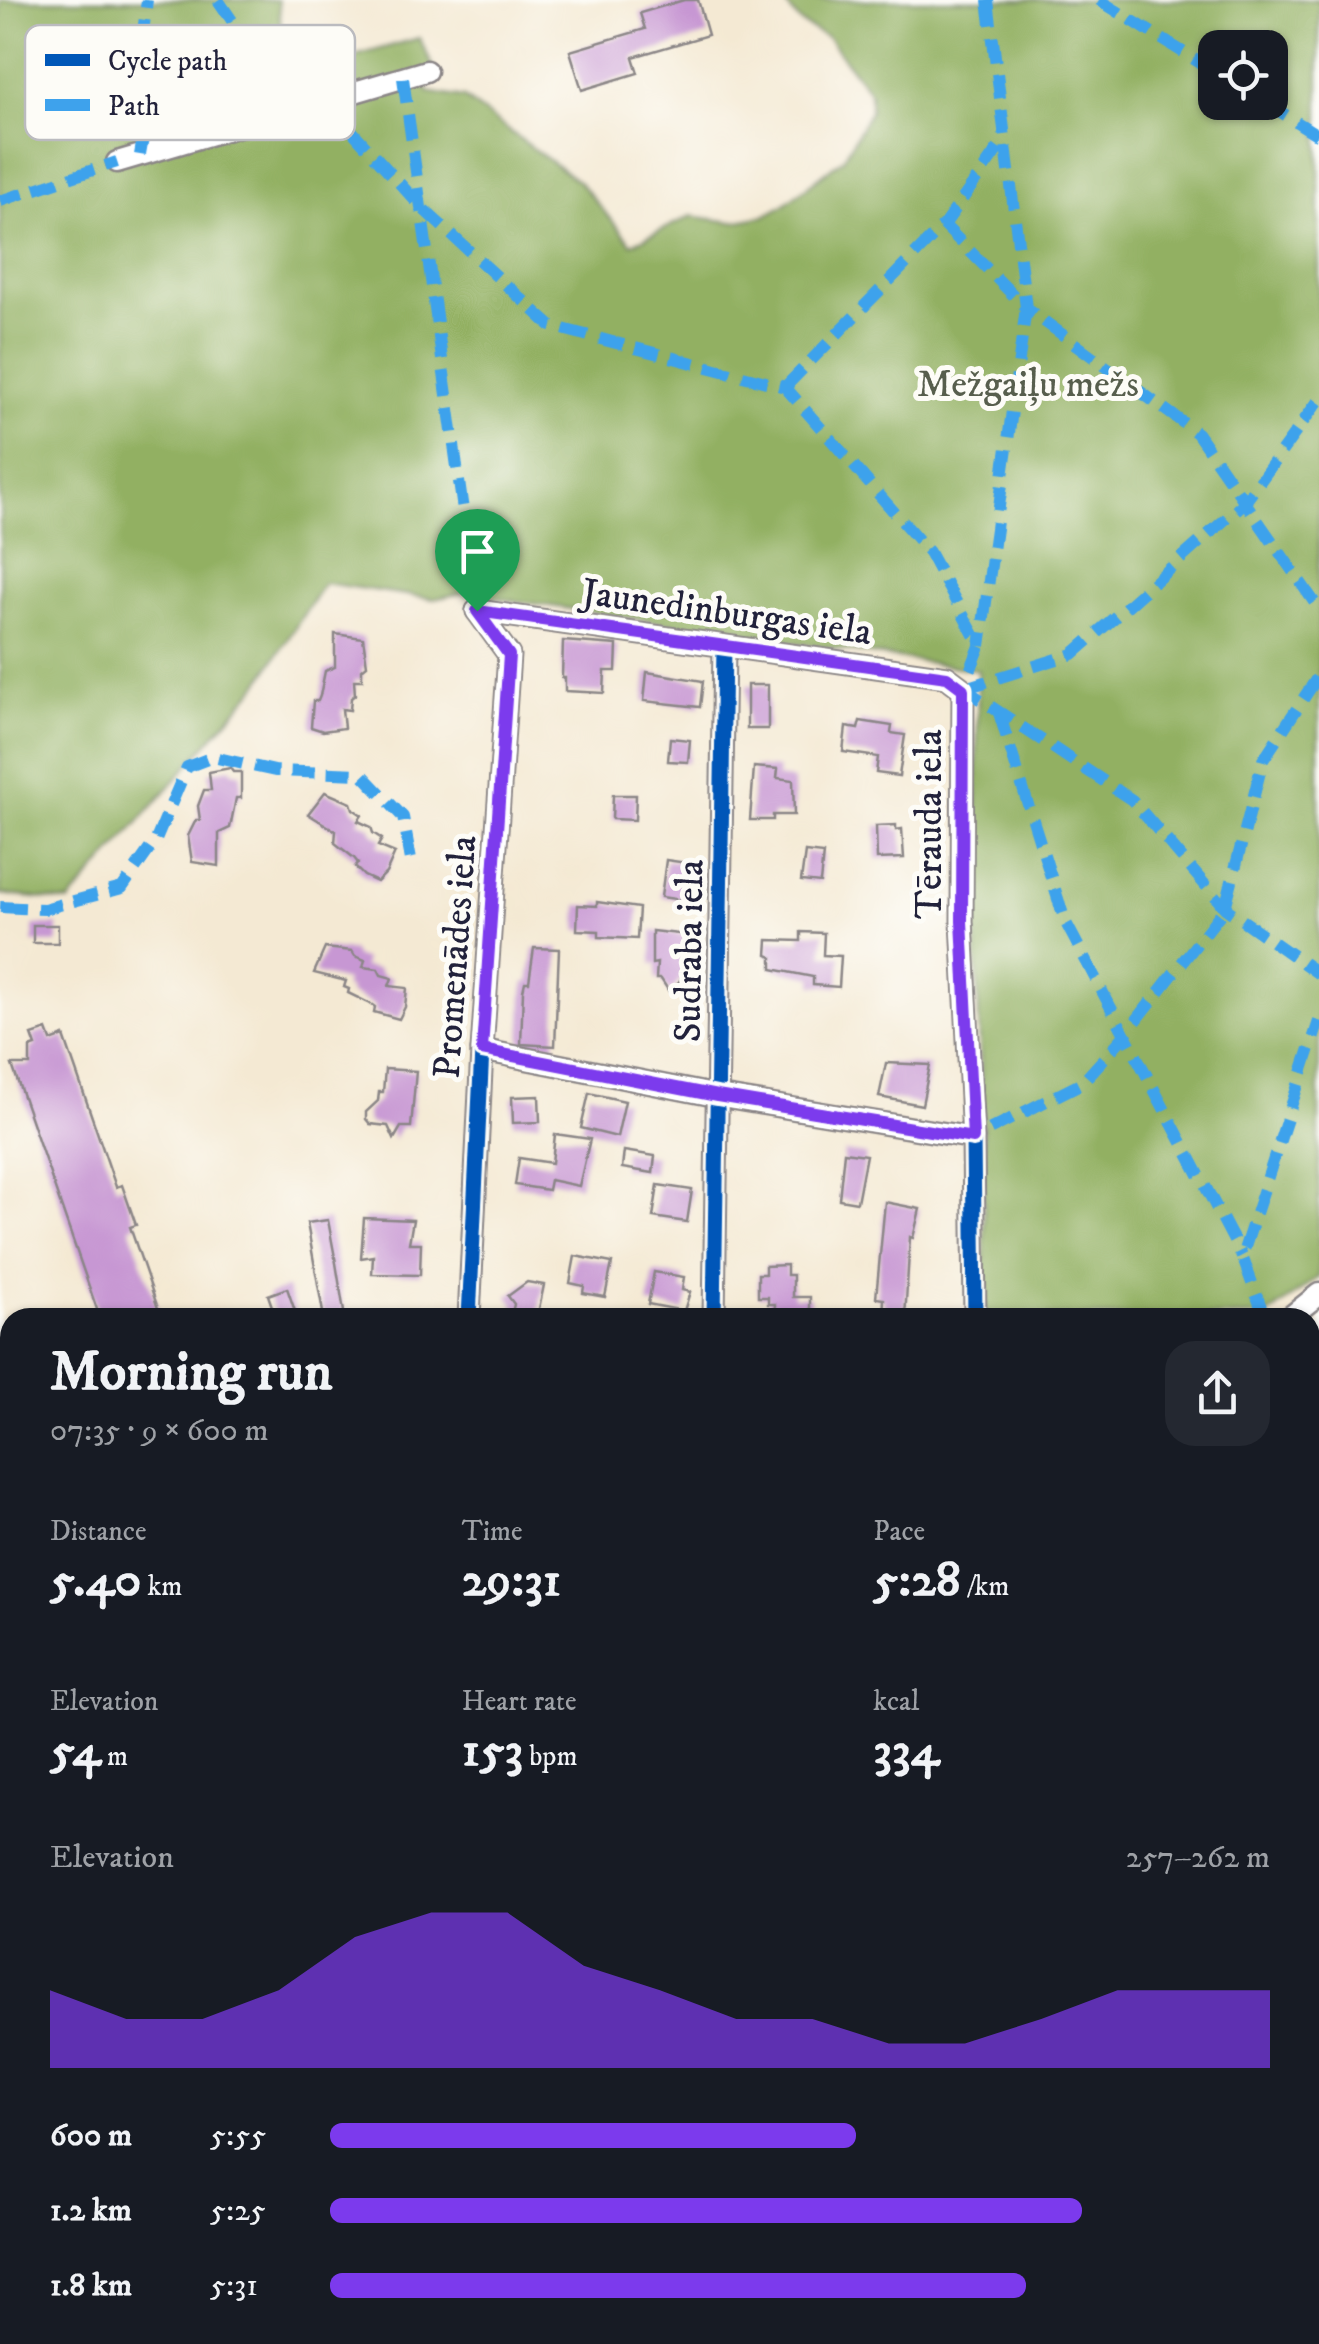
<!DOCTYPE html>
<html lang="en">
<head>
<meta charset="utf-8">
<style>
	:root { --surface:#171b24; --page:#242831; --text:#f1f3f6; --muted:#9ea1a6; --accent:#7c3aed }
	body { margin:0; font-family:"IM FELL DW Pica",serif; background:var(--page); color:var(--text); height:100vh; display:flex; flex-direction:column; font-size:38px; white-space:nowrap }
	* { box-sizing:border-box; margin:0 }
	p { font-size:32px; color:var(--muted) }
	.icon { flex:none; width:55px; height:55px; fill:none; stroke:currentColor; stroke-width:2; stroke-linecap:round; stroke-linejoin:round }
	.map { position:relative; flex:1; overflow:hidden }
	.panel { position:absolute; left:0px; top:1308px; width:1320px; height:1038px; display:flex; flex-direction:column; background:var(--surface); border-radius:30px 30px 0 0; box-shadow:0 2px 8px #0004 }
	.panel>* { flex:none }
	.tools { position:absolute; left:1198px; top:30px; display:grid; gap:20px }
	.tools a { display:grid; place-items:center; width:90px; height:90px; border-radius:20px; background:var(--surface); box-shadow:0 2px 8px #0004; font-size:50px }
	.pin { position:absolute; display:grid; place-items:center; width:85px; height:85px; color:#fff; margin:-102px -42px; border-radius:50% 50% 50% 0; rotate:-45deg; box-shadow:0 0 10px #0007 }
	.pin .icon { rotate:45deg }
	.round { display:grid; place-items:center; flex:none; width:105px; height:105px; border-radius:30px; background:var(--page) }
	.head { display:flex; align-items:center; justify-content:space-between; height:170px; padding:0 50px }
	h1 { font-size:55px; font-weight:700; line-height:75px }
	.metrics { display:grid; grid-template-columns:repeat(3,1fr); gap:15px; height:170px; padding:10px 50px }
	.metrics div { display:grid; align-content:center }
	.metrics b { font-size:50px; font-weight:700 }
	.metrics small { font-size:28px; font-weight:400 }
	.metrics p { font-size:28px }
	.chart { height:280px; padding:20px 50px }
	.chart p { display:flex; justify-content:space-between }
	.chart svg { width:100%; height:180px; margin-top:10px; fill:var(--accent); opacity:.7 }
	ul { padding:0 50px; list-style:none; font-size:32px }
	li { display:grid; grid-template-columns:160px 120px 1fr; align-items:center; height:75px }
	li i { height:25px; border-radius:12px; background:var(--accent) }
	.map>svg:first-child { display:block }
</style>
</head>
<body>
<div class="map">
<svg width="1319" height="2344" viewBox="0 0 1319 2344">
	<rect width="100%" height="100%" fill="#fdfcf7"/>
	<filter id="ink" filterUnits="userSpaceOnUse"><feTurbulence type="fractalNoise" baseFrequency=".01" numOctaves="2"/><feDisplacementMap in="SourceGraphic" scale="20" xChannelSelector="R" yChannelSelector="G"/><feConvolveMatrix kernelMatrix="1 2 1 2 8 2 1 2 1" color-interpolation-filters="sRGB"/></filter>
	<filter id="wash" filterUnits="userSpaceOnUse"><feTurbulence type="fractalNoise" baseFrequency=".0048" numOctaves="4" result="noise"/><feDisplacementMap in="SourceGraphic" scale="40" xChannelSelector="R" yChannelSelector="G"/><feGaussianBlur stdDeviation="2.25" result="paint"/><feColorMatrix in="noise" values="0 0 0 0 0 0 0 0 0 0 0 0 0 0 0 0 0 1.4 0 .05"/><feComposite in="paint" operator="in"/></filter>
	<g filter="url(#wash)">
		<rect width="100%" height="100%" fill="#f4e9d3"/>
		<!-- green -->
		<g fill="#b9cc6f" stroke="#6e7755" stroke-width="2.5">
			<path d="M 1310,1947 L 1319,1948 L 1319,2344 L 615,2344 L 613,2335 L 1310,2335 Z"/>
			<path d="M 22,2335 L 122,2335 L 123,2344 L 0,2344 Z"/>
		</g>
		<!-- forest -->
		<path fill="#92b062" stroke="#5a694e" stroke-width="2.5" fill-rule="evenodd" d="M 0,0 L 278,0 L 282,35 L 312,68 L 419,38 L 438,76 L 425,81 L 428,92 L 464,98 L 579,182 L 632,244 L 691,216 L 733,222 L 764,216 L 782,206 L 843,159 L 870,111 L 870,93 L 828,38 L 802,24 L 782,0 L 1319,0 L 1319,1277 L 1266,1317 L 985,1317 L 983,1131 L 975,920 L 978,670 L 462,593 L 434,599 L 324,583 L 258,685 L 69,902 L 0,894 ZM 1215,48 L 1270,48 L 1270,102 L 1215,102 Z"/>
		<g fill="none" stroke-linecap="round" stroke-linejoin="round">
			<!-- stream -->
			<g stroke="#55b1d3" stroke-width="6">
				<path d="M 1310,2295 L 1319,2317"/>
				<path d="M 537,2344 L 540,2335"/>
			</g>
		</g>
		<g id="blocks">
			<!-- building -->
			<g fill="#c797d3">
				<path d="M 684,0 L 698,0 L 708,35 L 633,57 L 638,73 L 582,90 L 570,51 L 645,29 L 640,13 Z"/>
				<path d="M 335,634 L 363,638 L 367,665 L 362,669 L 362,680 L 354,680 L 355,695 L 351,698 L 350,710 L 342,709 L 344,728 L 323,731 L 311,727 L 313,701 L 318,701 L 320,696 L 325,671 L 335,667 Z"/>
				<path d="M 563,641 L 617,645 L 616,671 L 605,671 L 604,693 L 565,691 L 565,678 L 562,678 Z"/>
				<path d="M 647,672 L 703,681 L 700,707 L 644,701 Z"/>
				<rect x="747" y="685" width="21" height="44"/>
				<path d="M 860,721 L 892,726 L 891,733 L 905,735 L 899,776 L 876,773 L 878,757 L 843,752 L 846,727 L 858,729 Z"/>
				<path d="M 670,738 L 690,740 L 688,762 L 668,761 Z"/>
				<path d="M 754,767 L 778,769 L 777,778 L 793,780 L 794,815 L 773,815 L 773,820 L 750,820 Z"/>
				<path d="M 230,768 L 233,772 L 241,772 L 241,798 L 236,798 L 230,828 L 219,833 L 219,866 L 192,862 L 188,836 L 196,820 L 200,820 L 198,806 L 204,790 L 211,790 L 209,772 Z"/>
				<path d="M 325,792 L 351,803 L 353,809 L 362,815 L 358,821 L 371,827 L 373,833 L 382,839 L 378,846 L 395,853 L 386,873 L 377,882 L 364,876 L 355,867 L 358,863 L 354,858 L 335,843 L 336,831 L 308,814 Z"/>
				<path d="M 613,795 L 636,795 L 635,820 L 612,819 Z"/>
				<path d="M 896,825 L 896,830 L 902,829 L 904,858 L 877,859 L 876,826 Z"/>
				<path d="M 805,852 L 823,854 L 820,883 L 801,881 Z"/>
				<path d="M 666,860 L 687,863 L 682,900 L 661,897 Z"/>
				<path d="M 597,902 L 639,908 L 637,939 L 599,937 L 599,931 L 577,930 L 578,905 L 597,906 Z"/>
				<rect x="33" y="925" width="25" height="18"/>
				<path d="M 652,931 L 688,935 L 687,965 L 684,965 L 684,975 L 670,993 L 661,979 L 656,979 L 657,963 L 652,964 Z"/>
				<path d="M 801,932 L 824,933 L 823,955 L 841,956 L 839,987 L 813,985 L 813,977 L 772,969 L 772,957 L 767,955 L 768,940 L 801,941 Z"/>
				<path d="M 325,948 L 352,951 L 355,956 L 365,960 L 363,967 L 378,969 L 381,975 L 392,978 L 389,986 L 407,988 L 405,1007 L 399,1019 L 374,1012 L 375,1007 L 371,1004 L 348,993 L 349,989 L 344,987 L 346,981 L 314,973 Z"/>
				<path d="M 534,948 L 559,949 L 555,1046 L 521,1044 L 523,991 L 525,982 L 529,982 Z"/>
				<path d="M 47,1030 L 51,1041 L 64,1036 L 116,1187 L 122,1185 L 136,1225 L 130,1227 L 160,1314 L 149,1318 L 100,1318 L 12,1065 L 30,1065 L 30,1048 L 36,1046 L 32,1035 Z"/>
				<path d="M 886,1063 L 930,1065 L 922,1105 L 879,1097 Z"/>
				<path d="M 385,1069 L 416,1071 L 411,1127 L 401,1127 L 394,1139 L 388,1126 L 370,1124 L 366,1119 L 366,1112 L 378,1101 L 379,1092 L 383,1092 Z"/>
				<path d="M 589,1093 L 625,1101 L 617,1137 L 581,1128 Z"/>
				<path d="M 539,1096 L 540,1122 L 513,1123 L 512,1097 Z"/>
				<path d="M 555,1134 L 590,1139 L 579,1186 L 550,1180 L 548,1190 L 515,1185 L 519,1158 L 552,1163 Z"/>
				<path d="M 624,1151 L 655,1156 L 653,1173 L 622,1168 Z"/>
				<path d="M 844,1152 L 866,1155 L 857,1202 L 839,1199 Z"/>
				<path d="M 658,1185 L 692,1190 L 687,1222 L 653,1217 Z"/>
				<path d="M 885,1202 L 920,1209 L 913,1238 L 910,1237 L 905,1318 L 883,1317 L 884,1299 L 876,1298 Z"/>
				<path d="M 364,1218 L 413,1220 L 409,1243 L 421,1243 L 420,1275 L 372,1274 L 373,1256 L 361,1258 Z"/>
				<path d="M 328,1220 L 336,1263 L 345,1318 L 324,1318 L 307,1223 Z"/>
				<path d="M 575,1256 L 612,1263 L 605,1297 L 583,1293 L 584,1286 L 570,1283 Z"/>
				<path d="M 787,1265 L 787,1275 L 793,1275 L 793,1297 L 810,1297 L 810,1318 L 775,1318 L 775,1304 L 768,1304 L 768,1297 L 758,1297 L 758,1274 L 765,1274 L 765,1266 Z"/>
				<path d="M 654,1272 L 684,1277 L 682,1290 L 690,1292 L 684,1311 L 648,1304 Z"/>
				<path d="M 527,1282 L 544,1285 L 537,1318 L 512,1313 L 514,1304 L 508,1296 Z"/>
				<path d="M 287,1288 L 296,1314 L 276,1318 L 268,1295 Z"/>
			</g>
		</g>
	</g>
	<g filter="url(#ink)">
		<use href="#blocks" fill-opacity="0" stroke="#8b8687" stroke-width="2.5"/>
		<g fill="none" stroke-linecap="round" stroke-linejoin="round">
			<defs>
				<path id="lane" d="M 0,1504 L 10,1501"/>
				<g id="street">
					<path d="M 117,162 L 426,71"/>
					<path d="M 477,611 L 947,677 L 963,689 L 962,921 L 973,1138 L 975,1318"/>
					<path d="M 482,1050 L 717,1096 L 973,1138"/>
					<path d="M 469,1318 L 482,1050 L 509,655 L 477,611"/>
					<path d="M 714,1318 L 724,646"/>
					<path d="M 1289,1318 L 1319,1294"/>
					<path d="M 1310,1375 L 1319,1385"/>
					<path d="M 0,1463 L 10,1461"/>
					<path d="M 1310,1659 L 1319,1657"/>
					<path d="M 0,1850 L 10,1840"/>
					<path d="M 0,1999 L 10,2001"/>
				</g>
			</defs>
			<!-- lane casing -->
			<use href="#lane" stroke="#8b8687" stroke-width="15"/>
			<!-- street casing -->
			<use href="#street" stroke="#8b8687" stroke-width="25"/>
			<!-- lane -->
			<use href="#lane" stroke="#fff" stroke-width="10"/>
			<!-- street -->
			<use href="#street" stroke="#fff" stroke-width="20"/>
			<!-- quiet -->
			<g stroke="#3ea2ec" stroke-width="12" stroke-dasharray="25 12" stroke-linecap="butt">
				<path d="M 218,0 L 244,38 L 324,100 L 421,207 L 551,326 L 785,387 L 929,552 L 980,646 L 963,689 L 963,698"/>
				<path d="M 988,0 L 1026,308 L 1197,433 L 1319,609"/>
				<path d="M 1099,0 L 1215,72"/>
				<path d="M 403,78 L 477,611 L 483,612"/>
				<path d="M 1265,102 L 1319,136"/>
				<path d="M 140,155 L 145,127 L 142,41 L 147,0"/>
				<path d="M 0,201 L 117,162"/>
				<path d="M 944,225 L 1026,308 L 980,646"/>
				<path d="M 785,387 L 944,225 L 1005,139"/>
				<path d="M 960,686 L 1132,800 L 1225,908 L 1319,974"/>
				<path d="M 963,689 L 1073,654 L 1245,502 L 1319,400"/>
				<path d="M 999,713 L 1065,921 L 1242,1256"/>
				<path d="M 0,907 L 44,909 L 122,888 L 156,840 L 187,767 L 213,757 L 275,771 L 362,774 L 403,817 L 411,860"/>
				<path d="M 482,1050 L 717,1096 L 973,1138 L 1082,1083 L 1125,1035 L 1225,908 L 1263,760 L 1319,675"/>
				<path d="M 1265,1318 L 1242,1256 L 1319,1021"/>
				<path d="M 1310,1938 L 1319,1938"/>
				<path d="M 1310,2231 L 1319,2256"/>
				<path d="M 0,2284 L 10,2282"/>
				<path d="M 1310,2334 L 1314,2344"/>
				<path d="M 164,2335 L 167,2344"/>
				<path d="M 493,2335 L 494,2344"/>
				<path d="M 729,2335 L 731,2344"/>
				<path d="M 993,2335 L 997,2344"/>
				<path d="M 1139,2335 L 1143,2344"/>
			</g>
			<defs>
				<g id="cycleway">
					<path d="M 477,611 L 947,677 L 963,689 L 962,921 L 973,1138 L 975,1318"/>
					<path d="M 469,1318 L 482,1050 L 509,655 L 477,611"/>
					<path d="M 714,1318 L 724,646"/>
				</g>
			</defs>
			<!-- cycleway casing -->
			<use href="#cycleway" stroke="#fdfcf7" stroke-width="21"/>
			<!-- cycleway -->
			<use href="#cycleway" stroke="#0057b8" stroke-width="15"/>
		</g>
	</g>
	<g fill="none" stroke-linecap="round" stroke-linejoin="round" filter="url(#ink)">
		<defs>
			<path id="route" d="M 477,611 L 947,677 L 963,689 L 962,921 L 973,1138 L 717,1096 L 482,1050 L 509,655 Z"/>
		</defs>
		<!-- route casing -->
		<use href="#route" stroke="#fff" stroke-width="20"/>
		<!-- route -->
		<use href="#route" stroke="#7c3aed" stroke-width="12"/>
	</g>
	<g text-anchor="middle" stroke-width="10" stroke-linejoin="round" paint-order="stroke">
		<!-- park labels -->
		<g font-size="38" fill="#575e4d" stroke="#fdfcf7">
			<text x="1028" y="396">Mežgaiļu mežs</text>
		</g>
		<!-- street labels -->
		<g font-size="38" fill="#22223b" stroke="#fdfcf7">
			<text transform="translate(727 611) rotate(8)" y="13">Jaunedinburgas iela</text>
			<text transform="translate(928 824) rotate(-90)" y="13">Tērauda iela</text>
			<text transform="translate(688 951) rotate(-89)" y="13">Sudraba iela</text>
			<text transform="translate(454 957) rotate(-86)" y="13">Promenādes iela</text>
		</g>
	</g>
	<!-- legend -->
	<rect x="25" y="25" width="330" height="115" rx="15" fill="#fdfcf7" stroke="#bbbbbf" stroke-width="2.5"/>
	<rect x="45" y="54" width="45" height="12" fill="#0057b8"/>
	<rect x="45" y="99" width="45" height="12" fill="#3ea2ec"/>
	<g font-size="28" fill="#22223b">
		<text x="108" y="70">Cycle path</text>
		<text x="108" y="115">Path</text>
	</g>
</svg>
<div class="tools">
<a><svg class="icon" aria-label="locate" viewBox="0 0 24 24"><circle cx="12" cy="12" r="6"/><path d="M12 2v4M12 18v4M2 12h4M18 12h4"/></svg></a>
</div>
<div class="pin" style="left:477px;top:611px;background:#1e9e55"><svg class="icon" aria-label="arrive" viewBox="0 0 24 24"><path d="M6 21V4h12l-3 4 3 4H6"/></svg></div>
<section class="panel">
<div class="head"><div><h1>Morning run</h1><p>07:35 · 9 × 600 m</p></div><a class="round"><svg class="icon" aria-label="share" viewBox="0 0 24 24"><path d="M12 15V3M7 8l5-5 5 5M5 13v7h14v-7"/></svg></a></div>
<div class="metrics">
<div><p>Distance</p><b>5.40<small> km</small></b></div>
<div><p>Time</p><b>29:31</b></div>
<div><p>Pace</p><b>5:28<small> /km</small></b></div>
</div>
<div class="metrics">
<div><p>Elevation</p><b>54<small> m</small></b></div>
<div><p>Heart rate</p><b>153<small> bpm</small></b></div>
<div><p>kcal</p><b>334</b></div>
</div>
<div class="chart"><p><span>Elevation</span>257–262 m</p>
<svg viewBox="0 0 160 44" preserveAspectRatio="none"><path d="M0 44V25L10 32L20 32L30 25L40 12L50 6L60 6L70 19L80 25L90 32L100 32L110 38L120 38L130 32L140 25L150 25L160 25V44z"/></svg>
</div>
<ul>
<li><b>600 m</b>5:55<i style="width:56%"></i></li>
<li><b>1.2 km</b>5:25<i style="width:80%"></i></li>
<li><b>1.8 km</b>5:31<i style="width:74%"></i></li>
</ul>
</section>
</div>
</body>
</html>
